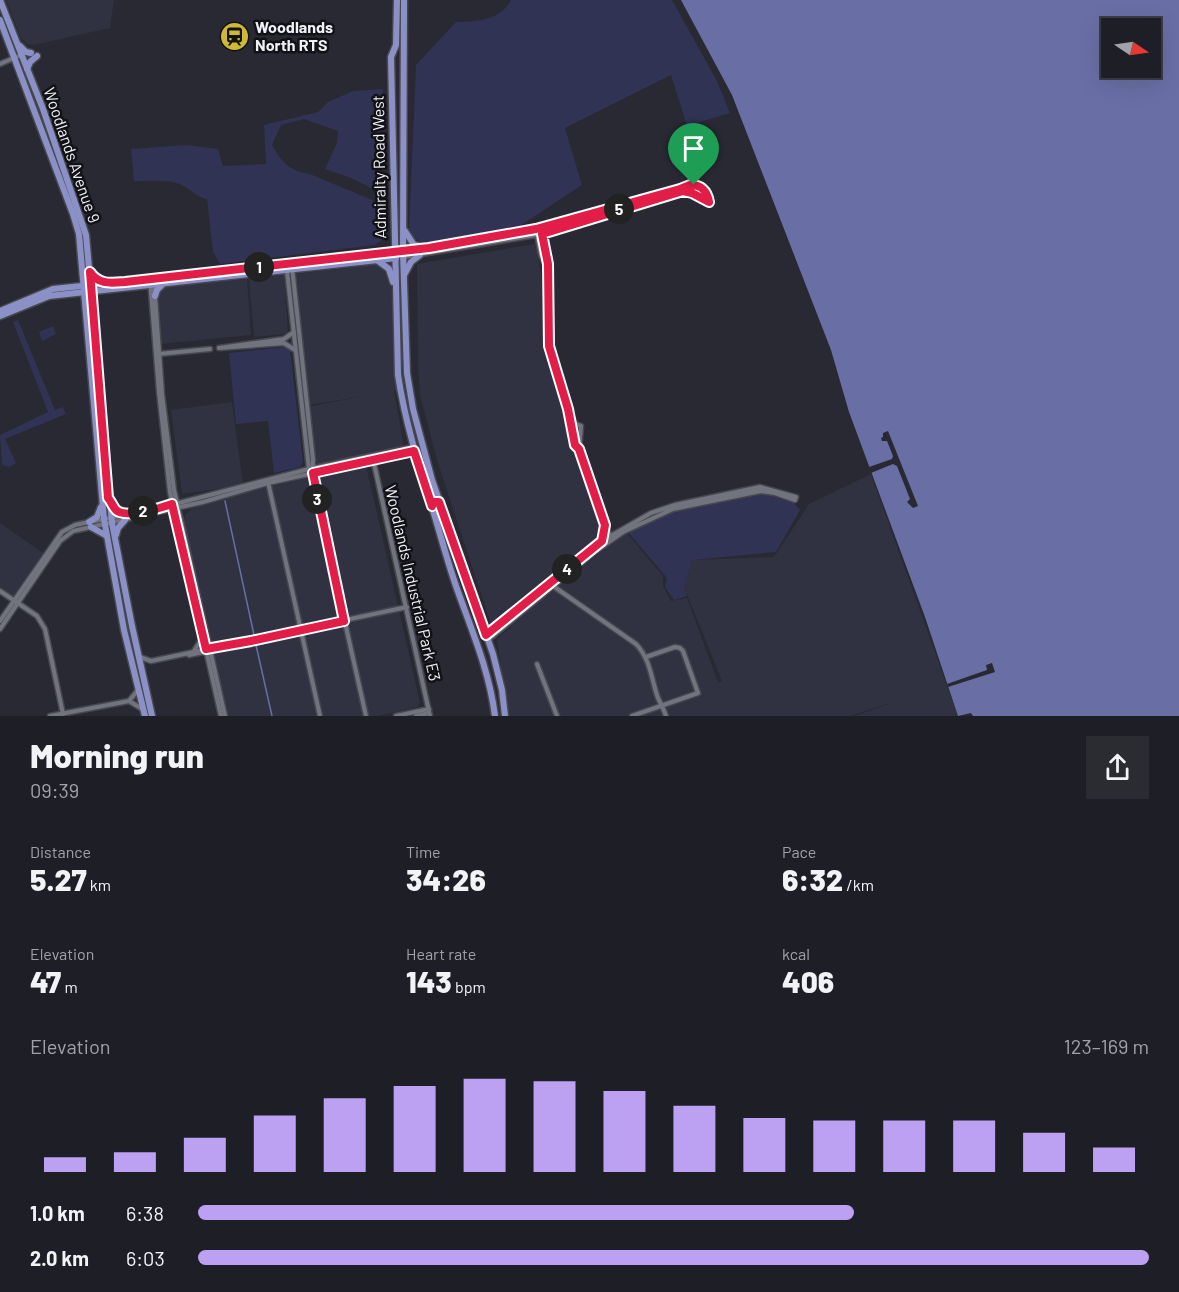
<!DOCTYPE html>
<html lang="en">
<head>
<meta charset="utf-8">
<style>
	:root { --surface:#1e1f26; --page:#2b2c32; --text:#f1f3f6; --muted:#a1a2a7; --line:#3c3d43; --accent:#bca0f2 }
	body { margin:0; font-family:Barlow,sans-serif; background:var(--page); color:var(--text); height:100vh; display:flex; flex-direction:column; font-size:22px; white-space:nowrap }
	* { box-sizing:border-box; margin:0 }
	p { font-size:20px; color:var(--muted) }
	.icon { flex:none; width:33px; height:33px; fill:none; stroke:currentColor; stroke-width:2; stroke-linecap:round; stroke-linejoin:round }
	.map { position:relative; height:716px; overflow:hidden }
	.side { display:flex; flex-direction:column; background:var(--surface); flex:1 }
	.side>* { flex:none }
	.needle { width:39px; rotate:103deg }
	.fabs { position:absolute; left:1101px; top:18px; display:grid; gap:12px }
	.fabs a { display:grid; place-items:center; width:60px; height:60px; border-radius:0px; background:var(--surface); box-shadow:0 6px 24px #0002,0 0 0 2px var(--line); font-size:30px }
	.pin { position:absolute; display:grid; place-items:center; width:51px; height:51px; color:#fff; margin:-62px -26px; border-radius:50% 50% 50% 0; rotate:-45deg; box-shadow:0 0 6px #0007 }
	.pin .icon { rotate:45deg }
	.km { position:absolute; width:30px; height:30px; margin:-15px; border-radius:50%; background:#222; color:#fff; font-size:16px; line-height:30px; text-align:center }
	.round { display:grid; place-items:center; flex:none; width:63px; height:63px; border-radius:0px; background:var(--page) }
	.headline { display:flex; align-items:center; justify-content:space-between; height:102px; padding:0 30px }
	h1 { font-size:33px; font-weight:800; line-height:45px }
	.metrics { display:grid; grid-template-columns:repeat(3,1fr); gap:9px; height:102px; padding:6px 30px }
	.metrics div { display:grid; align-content:center }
	.metrics b { font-size:30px; font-weight:800 }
	.metrics small { font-size:16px; font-weight:400 }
	.metrics p { font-size:16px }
	.chart { height:168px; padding:12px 30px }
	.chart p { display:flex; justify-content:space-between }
	.chart svg { width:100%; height:108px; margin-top:6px; stroke:var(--accent); stroke-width:6 }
	ul { padding:0 30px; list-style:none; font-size:20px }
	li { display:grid; grid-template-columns:96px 72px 1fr; align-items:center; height:45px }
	li i { height:15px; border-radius:8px; background:var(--accent) }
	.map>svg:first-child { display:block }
</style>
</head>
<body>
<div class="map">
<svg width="1179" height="716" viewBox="0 0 1179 716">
	<rect width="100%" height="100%" fill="#282933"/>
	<!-- built -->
	<g fill="#303241">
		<path d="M 6,0 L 114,0 L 110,28 L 33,45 L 27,44 L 21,38 Z"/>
		<path d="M 535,244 L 568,402 L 565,420 L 570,444 L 602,529 L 599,536 L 495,623 L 491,624 L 437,460 L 420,395 L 418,367 L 417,264 Z"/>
		<path d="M 378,264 L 391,277 L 397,391 L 394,391 L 404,446 L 317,465 L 307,407 L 359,397 L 309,405 L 296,274 Z"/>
		<path d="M 284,275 L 288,331 L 286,334 L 254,337 L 249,279 Z"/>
		<path d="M 247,279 L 251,335 L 161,344 L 157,286 Z"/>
		<path d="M 232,402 L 243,485 L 182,494 L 171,410 Z"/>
		<path d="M 366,465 L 420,703 L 417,707 L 378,716 L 228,716 L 184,522 L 185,515 L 192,509 L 246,492 Z"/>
		<path d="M 871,474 L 958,716 L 855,716 L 896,701 L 850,716 L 508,716 L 497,639 L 553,589 L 626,532 L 663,576 L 663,586 L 671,601 L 687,598 L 718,682 L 722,681 L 684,587 L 693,560 L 774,557 L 809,504 Z"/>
		<path d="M 0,523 L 43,553 L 13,597 L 0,588 Z"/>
	</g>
	<!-- green -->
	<g fill="#303353">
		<path d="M 511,0 L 672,0 L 717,81 L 730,113 L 687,126 L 671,75 L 565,128 L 582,185 L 517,228 L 426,244 L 414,238 L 409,231 L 416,65 L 456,22 C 478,21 499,21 511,0 Z"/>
		<path d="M 383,89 L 380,127 L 381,193 L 351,178 L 325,169 L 337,143 L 338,131 L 304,119 L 281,125 L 272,145 C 282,162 289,171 310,174 L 372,200 L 387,234 L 385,238 L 375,245 L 220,264 L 213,252 L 207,199 C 196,197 191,190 182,185 C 169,179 148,181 134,181 L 131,149 L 187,145 L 218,149 L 223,166 L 266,164 L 264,125 L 318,112 L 328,102 L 353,91 Z"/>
		<path d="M 18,320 L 55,410 L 63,407 L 66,414 L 5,439 L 16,463 L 10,467 L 2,465 L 0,435 L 48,412 L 13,322 Z"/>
		<path d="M 53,326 L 56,334 L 42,341 L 39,332 Z"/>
		<path d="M 285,347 L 290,350 L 303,462 L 300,467 L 274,473 L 268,421 L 236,424 L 229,353 Z"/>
		<path d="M 765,492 L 794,503 L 800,510 L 776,552 L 693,560 L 684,587 L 687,596 L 674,600 L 665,587 L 667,578 L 627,531 L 676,509 Z"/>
	</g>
	<!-- water -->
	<path fill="#696ea5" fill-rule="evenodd" d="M 681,0 L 1179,0 L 1179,716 L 973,716 L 971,713 L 958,716 L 925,617 L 849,412 L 831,350 L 732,95 ZM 1112,28 L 1150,28 L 1150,68 L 1112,68 Z"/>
	<!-- pier -->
	<g fill="#282933">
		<path d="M 888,431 L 918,506 L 913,508 L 907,502 L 910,499 L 897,466 L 893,464 L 871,473 L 869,467 L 892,459 L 893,456 L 887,441 L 882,441 L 881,438 L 883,437 L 883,433 Z"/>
		<path d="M 992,663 L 995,672 L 948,687 L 947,684 L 987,670 L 986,665 Z"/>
	</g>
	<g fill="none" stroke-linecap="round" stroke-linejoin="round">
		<!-- stream -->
		<g stroke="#696ea5" stroke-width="1.5">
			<path d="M 225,501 L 254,635"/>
			<path d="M 256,645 L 272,716"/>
		</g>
		<defs>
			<g id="minor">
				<path d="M 0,64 L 21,55"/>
				<path d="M 680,192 L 687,191 L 709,202"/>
				<path d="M 536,229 L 541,255 L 548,270"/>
				<path d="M 541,233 L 548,264 L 549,346 L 568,409 L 575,424 L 581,426 L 579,449"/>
				<path d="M 403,252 L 536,229 L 680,189 C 690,184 697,184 706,191 L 709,202"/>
				<path d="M 404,257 L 542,234 L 650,200"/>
				<path d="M 292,267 L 313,460 L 312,475 L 366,716"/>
				<path d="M 287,271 L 309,469"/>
				<path d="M 150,279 L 159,392 L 170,492 L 221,716"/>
				<path d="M 154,282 L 162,394 L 174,490 L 225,716"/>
				<path d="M 294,332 L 284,339 L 219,348 L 284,343 L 295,350"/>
				<path d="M 158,354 L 210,349"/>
				<path d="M 568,410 L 572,426"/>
				<path d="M 575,424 L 571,429 L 575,445 L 579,449 L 610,537"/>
				<path d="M 373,459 L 430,716"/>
				<path d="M 268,482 L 320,716"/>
				<path d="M 553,586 L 636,644 C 651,660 651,679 658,698 C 661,704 664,710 666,716"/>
				<path d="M 0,591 L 37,616 L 45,629 L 63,714"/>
				<path d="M 0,621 L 62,532 L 75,525 L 89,522 L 160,508 L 309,469 L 413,447"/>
				<path d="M 0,629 L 60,541 L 73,531 L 203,502 L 268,483 L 414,451"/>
				<path d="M 487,634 L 602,541 L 651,513 L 675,505 L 760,487 L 796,497 L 795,500 L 775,493 L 761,491 L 673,509 L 623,532 L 594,552 L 488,640"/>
				<path d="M 194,651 L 203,637"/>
				<path d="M 189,655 L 208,651"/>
				<path d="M 140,657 L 151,661 L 407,607"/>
				<path d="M 537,664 L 557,716"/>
				<path d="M 129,701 L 144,710"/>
				<path d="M 50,716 L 129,701 L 138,690"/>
				<path d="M 396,716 L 429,709"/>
				<path d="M 416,716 L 429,713"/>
				<path d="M 632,716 L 698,693 L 683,651 L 680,648 L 675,647 L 646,657"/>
			</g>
			<g id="major">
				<path d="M 0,0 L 43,109 L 86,235 L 112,523 L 132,626 L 152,716"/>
				<path d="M 397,0 L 396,45 L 391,57 L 398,375 C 405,421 418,463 432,507 C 440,533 447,560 456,586 C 471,629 489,669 495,716"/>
				<path d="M 404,0 L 403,252 L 407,373 L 413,409 L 432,480 L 493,654 L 502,690 L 505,716"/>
				<path d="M 0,20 L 73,214 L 79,234 L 104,519 L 124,630 L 145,716"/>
				<path d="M 20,46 L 26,52 L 31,53"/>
				<path d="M 27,69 L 30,62 L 37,56"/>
				<path d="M 405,231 L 414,245 L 429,248"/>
				<path d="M 377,260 L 389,269 L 393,282"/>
				<path d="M 404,275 L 411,262 L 420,255"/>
				<path d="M 155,296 L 157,290 L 163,284"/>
				<path d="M 0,311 L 53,289 L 396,253"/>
				<path d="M 0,316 L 49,296 L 396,258"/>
				<path d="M 110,501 L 118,511 L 132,513"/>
				<path d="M 89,522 L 97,517 L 101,507"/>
				<path d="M 91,527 L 107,536"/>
				<path d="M 116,535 L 118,528 L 125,520"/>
			</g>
		</defs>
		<!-- minor casing -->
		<use href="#minor" stroke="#47484f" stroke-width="7"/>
		<!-- major casing -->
		<use href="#major" stroke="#47484f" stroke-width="9"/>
		<!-- minor -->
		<use href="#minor" stroke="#71737e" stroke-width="4"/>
		<!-- major -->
		<use href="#major" stroke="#8b91c7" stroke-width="6"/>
	</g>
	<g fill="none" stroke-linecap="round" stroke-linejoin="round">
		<defs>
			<path id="route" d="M 690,185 C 702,185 707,191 709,202 L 692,193 L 683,191 L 542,234 L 548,264 L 549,346 L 568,409 L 575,445 L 579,449 L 605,525 L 602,541 L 486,635 L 439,502 L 434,502 L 432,506 L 414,451 L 313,473 L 344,621 L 251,641 L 206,649 L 172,504 C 160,508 126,519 116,510 C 113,507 111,501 108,498 L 90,272 C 99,285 110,283 125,282 L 429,248 L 536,229 L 680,189 Z"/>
		</defs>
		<!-- route casing -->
		<use href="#route" stroke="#fff" stroke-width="12"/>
		<!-- route -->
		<use href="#route" stroke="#e11d48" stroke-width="8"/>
	</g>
	<!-- icons -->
	<defs>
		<symbol id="station-disc" viewBox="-11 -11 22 22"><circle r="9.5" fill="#cfb837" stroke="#121216"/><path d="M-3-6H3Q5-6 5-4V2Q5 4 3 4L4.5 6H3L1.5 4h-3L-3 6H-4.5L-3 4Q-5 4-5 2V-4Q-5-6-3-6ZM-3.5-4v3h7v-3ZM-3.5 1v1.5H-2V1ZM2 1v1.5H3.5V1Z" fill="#111"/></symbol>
	</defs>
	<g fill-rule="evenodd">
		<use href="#station-disc" x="218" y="20" width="33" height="33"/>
	</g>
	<g text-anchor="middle" stroke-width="5" stroke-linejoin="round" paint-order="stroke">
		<!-- poi labels -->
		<g font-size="16" font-weight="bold" fill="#f0f1f8" stroke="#121216" text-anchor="start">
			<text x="255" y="33">Woodlands<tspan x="255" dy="18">North RTS</tspan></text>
		</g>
		<!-- street labels -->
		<g font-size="16" fill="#f0f1f8" stroke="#121216">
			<text transform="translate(72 155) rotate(71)" y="6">Woodlands Avenue 9</text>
			<text transform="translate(379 167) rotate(-91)" y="6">Admiralty Road West</text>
			<text transform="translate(413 583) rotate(77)" y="6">Woodlands Industrial Park E3</text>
		</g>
	</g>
</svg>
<div class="fabs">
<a><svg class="needle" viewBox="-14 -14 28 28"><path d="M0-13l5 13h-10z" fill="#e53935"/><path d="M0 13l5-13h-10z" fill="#a1a2a7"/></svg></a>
</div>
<div class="pin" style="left:694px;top:185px;background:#1e9e55"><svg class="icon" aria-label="arrive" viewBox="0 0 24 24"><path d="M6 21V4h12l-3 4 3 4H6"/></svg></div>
<b class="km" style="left:259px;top:267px">1</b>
<b class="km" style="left:143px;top:511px">2</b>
<b class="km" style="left:317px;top:499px">3</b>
<b class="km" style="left:567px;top:569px">4</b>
<b class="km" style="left:619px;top:209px">5</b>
</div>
<section class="side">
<div class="headline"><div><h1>Morning run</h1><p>09:39</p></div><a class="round"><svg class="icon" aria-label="share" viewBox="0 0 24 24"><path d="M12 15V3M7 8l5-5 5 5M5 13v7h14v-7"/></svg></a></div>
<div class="metrics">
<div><p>Distance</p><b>5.27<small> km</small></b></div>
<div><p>Time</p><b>34:26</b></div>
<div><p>Pace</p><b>6:32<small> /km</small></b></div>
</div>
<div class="metrics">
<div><p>Elevation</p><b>47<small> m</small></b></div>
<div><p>Heart rate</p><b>143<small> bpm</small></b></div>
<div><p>kcal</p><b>406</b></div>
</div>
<div class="chart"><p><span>Elevation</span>123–169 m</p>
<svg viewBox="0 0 160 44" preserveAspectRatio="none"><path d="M5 44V38M15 44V36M25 44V30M35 44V21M45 44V14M55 44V9M65 44V6M75 44V7M85 44V11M95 44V17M105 44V22M115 44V23M125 44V23M135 44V23M145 44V28M155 44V34"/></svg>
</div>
<ul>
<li><b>1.0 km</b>6:38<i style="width:69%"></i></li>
<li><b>2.0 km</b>6:03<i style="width:100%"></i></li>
</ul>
</section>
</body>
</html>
